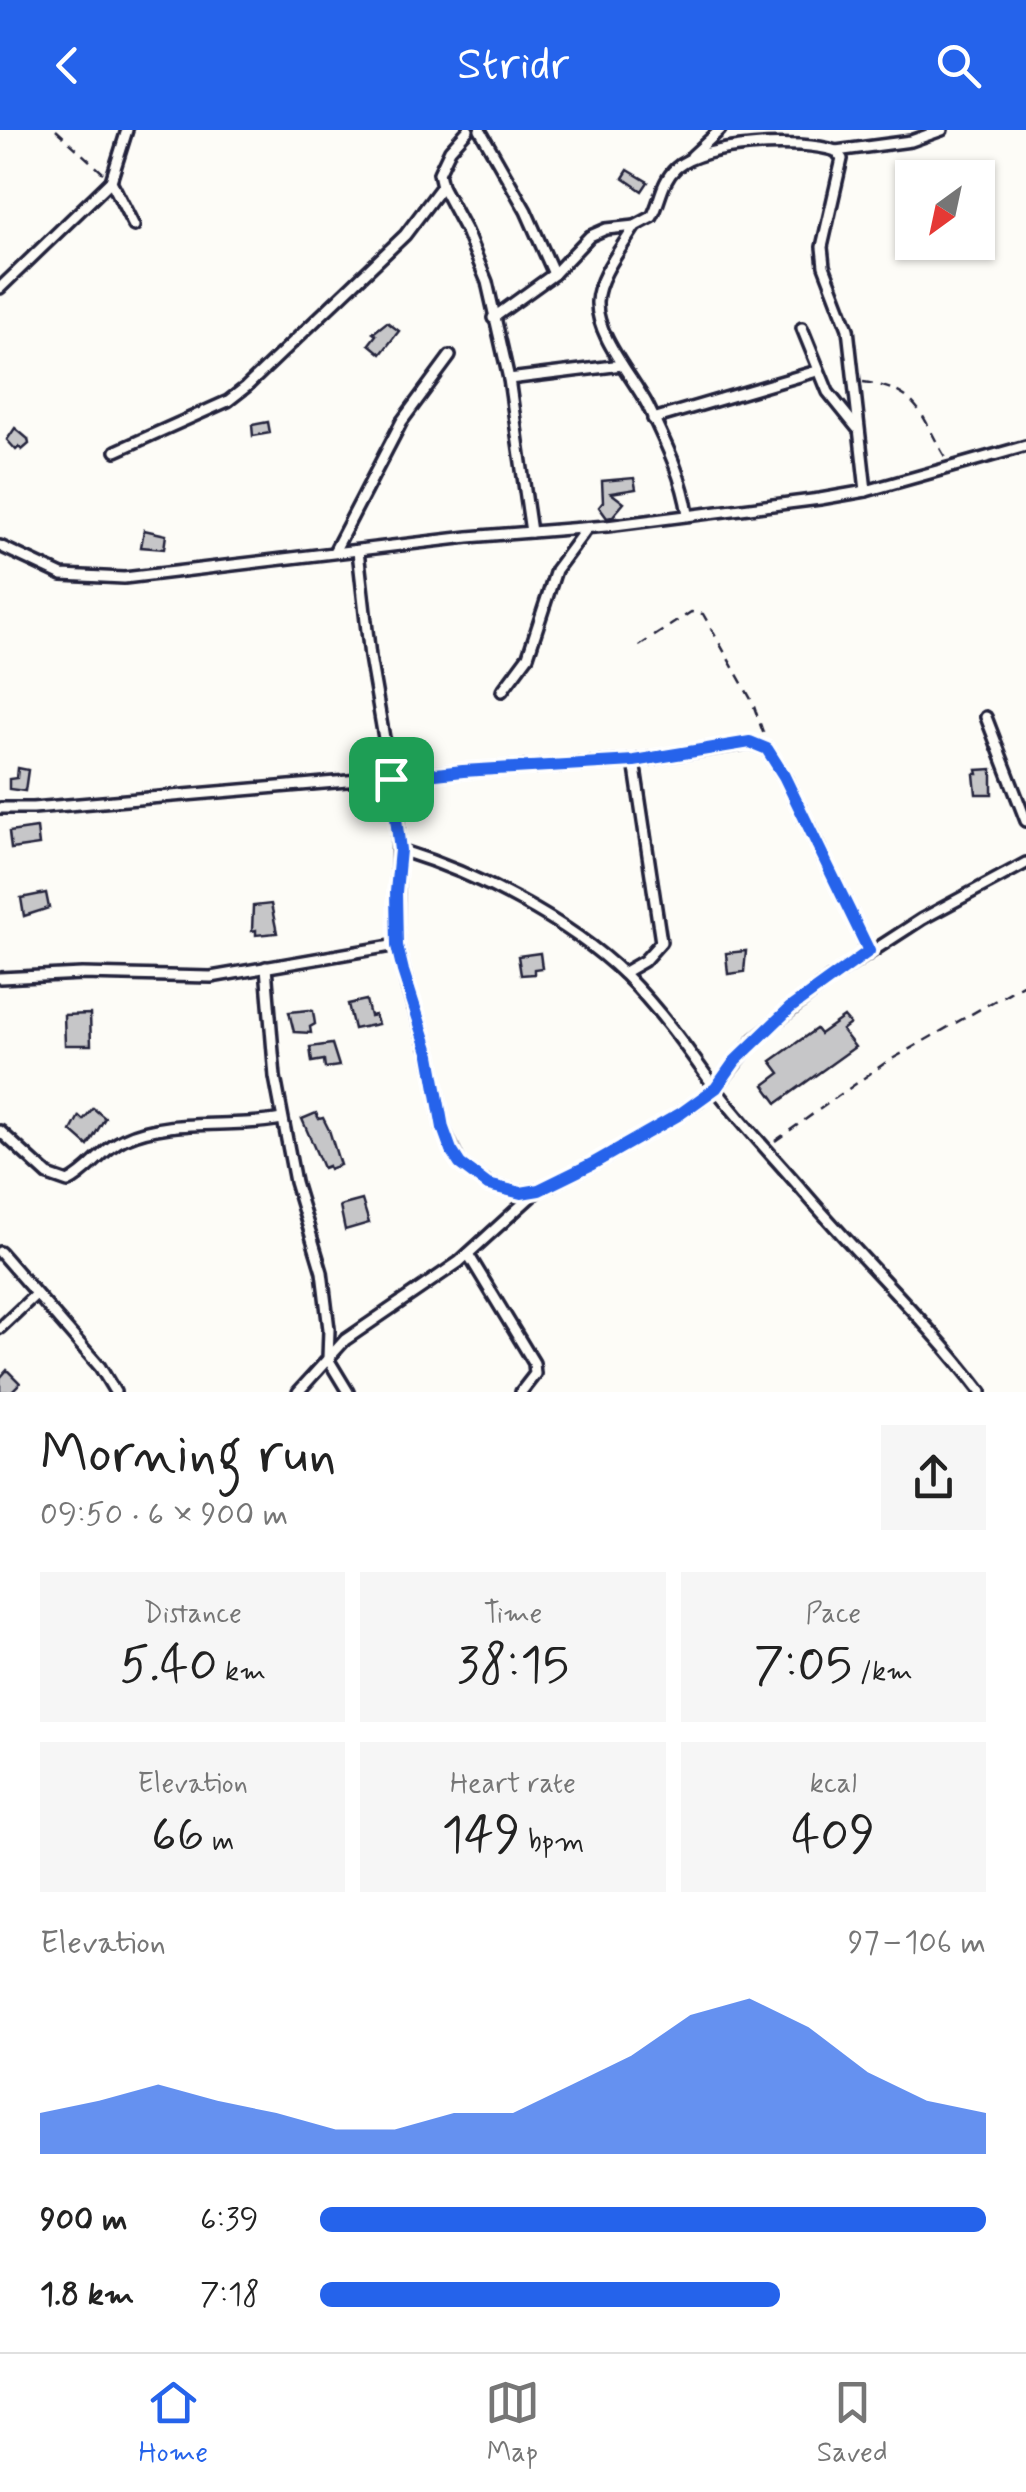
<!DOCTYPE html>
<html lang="en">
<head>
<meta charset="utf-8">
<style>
	:root { --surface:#fff; --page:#f6f6f6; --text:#222; --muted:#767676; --line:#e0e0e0; --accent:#2563eb }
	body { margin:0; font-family:Mynerve,sans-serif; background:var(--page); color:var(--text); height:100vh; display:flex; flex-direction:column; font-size:38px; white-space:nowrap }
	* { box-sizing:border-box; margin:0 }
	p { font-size:32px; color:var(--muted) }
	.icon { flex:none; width:55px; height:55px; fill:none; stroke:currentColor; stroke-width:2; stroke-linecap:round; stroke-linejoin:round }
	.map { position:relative; height:1262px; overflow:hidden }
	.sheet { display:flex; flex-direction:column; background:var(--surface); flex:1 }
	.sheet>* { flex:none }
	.needle { width:65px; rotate:213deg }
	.tools { position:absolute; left:895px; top:30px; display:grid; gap:20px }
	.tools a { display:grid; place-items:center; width:100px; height:100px; border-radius:0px; background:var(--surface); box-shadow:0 2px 8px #0004; font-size:50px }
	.pin { position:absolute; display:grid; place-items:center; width:85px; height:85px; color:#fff; margin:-42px; border-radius:20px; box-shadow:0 5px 15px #0006 }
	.round { display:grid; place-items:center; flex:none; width:105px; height:105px; border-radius:0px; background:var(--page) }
	.headline { display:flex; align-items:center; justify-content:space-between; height:170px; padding:0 40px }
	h1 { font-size:55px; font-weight:600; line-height:75px }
	.metrics { display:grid; grid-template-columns:repeat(3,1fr); gap:15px; height:170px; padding:10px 40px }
	.metrics div { display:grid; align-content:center; border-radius:0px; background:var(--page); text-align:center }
	.metrics b { font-size:50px; font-weight:600 }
	.metrics small { font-size:28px; font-weight:400 }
	.metrics p { font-size:28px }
	.chart { height:280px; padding:20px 40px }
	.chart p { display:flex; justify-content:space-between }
	.chart svg { width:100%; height:180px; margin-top:10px; fill:var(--accent); opacity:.7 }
	ul { padding:0 40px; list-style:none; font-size:32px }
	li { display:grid; grid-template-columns:160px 120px 1fr; align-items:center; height:75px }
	li i { height:25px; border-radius:12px; background:var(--accent) }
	header { display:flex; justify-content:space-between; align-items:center; height:130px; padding:0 40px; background:var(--accent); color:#fff; font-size:45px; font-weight:600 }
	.tabs { display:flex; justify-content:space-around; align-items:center; height:140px; border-top:2px solid var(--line); background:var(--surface); font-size:28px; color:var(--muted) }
	.tabs a { display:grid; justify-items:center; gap:5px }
	.tabs .selected { color:var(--accent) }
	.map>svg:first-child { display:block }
</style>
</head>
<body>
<header><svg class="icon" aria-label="back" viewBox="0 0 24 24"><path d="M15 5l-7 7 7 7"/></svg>Stridr<svg class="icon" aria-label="search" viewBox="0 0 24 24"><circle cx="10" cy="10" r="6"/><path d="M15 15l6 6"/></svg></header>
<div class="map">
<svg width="1026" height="1262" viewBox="0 0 1026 1262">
	<rect width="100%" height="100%" fill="#fdfcf7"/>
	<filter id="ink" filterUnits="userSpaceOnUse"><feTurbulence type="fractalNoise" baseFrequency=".01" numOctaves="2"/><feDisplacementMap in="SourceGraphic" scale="20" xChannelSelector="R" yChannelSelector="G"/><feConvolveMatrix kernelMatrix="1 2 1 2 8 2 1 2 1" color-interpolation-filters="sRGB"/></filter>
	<g filter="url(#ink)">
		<!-- building -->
		<g fill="#c6c6c8" stroke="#22223b" stroke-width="2.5">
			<path d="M 628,40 L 648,52 L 642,61 L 623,48 Z"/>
			<path d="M 387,192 L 399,201 L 381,224 L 369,214 L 376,205 L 373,203 Z"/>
			<path d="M 268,292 L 270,303 L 253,306 L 252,295 Z"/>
			<path d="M 15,298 L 28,309 L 29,314 L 22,320 L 19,317 L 16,320 L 7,310 Z"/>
			<path d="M 634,348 L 636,359 L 611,363 L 624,373 L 612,387 L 607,388 L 599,377 L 603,372 L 602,351 Z"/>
			<path d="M 144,400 L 166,405 L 164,419 L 141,417 Z"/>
			<path d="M 18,638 L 28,640 L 25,661 L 9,659 L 9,649 L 17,648 Z"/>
			<path d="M 992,639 L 992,664 L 976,664 L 974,644 L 978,644 L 977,640 Z"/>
			<path d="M 37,698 L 39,715 L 11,719 L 9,702 Z"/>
			<path d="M 46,763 L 49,778 L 24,786 L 21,768 Z"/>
			<path d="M 271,774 L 277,803 L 256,805 L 256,800 L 252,801 L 253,776 Z"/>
			<path d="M 746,821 L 744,842 L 728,844 L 726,823 Z"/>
			<path d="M 540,823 L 542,838 L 534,839 L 534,844 L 521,845 L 518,826 Z"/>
			<path d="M 366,870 L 370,886 L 375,885 L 378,894 L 354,899 L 348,874 Z"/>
			<path d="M 309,880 L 313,881 L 315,894 L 310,897 L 311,903 L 294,902 L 289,882 Z"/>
			<path d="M 90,884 L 91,915 L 65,915 L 64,885 Z"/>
			<path d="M 844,887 L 850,894 L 842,900 L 855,917 L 777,973 L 764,955 L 780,943 L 771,931 L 816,899 L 820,904 Z"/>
			<path d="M 332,914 L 339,936 L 325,938 L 324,930 L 312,932 L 310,917 Z"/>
			<path d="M 93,978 L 105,988 L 88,1016 L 71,1001 L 79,986 L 83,990 Z"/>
			<path d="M 316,983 L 319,989 L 323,988 L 329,1000 L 340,1035 L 329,1039 L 328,1036 L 323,1038 L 302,989 Z"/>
			<path d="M 362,1070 L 369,1093 L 345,1100 L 340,1076 Z"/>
			<path d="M 7,1240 L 20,1253 L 11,1262 L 0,1262 L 0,1248 Z"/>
		</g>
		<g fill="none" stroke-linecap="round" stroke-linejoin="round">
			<defs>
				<g id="minor">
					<path d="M 127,0 L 111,51 L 134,96"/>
					<path d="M 468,0 L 450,20 L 439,43 L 442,56 L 466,101 L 487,152 L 509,249 L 531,402"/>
					<path d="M 480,0 L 526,81 L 554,144"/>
					<path d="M 836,21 L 911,11 L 942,0"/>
					<path d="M 692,26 L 720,0"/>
					<path d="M 635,96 C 622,118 598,146 597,172 C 596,206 633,247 648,276 C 665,312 682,345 688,384"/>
					<path d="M 0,158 L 111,51"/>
					<path d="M 493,188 L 554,144 L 590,106 L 606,99 L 635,96 L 652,87 C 661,70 661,52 676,38 C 704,13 800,9 836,21 L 842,29 L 822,117 L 824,136 L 848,199 L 866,361"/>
					<path d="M 802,198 L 828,262 L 857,298"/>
					<path d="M 509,249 L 622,235"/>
					<path d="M 653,289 L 817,241"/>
					<path d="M 116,321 L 228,271 L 246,257 L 405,105 L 442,56"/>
					<path d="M 0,416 L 62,445 L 124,448 L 468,407 L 607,396 L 820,369 L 866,361 L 1026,316"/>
					<path d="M 358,421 L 370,527 L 398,689 L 397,815 L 408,860 L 430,925 L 443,998 L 460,1034 L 489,1055 L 521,1063 L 539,1060 L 593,1034 L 680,984 L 716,958 L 755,909 L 828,850 L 922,789 L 1026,733"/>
					<path d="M 334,422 L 402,291 L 450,226"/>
					<path d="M 502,561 L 528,526 L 556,440 L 587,398"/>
					<path d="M 986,587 L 1026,691"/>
					<path d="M 0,678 L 33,678 L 463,641 L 634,631 L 750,613 L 767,619 L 784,646 L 869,821"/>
					<path d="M 400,720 C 477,744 567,789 625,845 C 660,880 687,918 715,958 C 742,994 775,1028 804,1062 C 862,1130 927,1191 981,1262"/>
					<path d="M 266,837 L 275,947 L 295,1052 L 322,1142 L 329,1199 L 328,1229 L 348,1262"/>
					<path d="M 623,843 L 644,831 L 661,812 L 634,631"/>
					<path d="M 0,848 L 82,844 L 211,847 L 397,815"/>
					<path d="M 0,1001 L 48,1045 L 68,1052 C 90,1041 102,1019 124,1009 C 172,987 232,999 282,989"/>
					<path d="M 0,1122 L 100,1237 L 115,1262"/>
					<path d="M 468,1124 L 534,1233 L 535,1244 L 521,1262"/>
					<path d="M 0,1198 L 35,1165"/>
					<path d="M 298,1262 L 345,1210 L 459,1132 L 536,1062"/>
				</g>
			</defs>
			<!-- minor casing -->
			<use href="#minor" stroke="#22223b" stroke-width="16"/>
			<!-- path -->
			<g stroke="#22223b" stroke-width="2.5" stroke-dasharray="10 8" stroke-linecap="butt">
				<path d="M 56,0 L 103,43"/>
				<path d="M 863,252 C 923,261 920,287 947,330"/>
				<path d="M 639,516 L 691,482 L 703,484 L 752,571 L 765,608"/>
				<path d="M 775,1011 L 885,933 L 1026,853"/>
			</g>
			<!-- minor -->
			<use href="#minor" stroke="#fdfcf7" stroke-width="9"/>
		</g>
	</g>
	<g fill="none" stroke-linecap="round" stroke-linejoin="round" filter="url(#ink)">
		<defs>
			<path id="route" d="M 750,612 L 767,619 L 784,646 L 869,821 L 790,878 L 735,931 L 716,958 L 680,984 L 592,1034 L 539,1060 L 521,1063 L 488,1055 L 460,1034 L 451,1020 L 443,998 L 430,925 L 403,841 L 397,816 L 396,762 L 400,720 L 391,649 L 463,641 L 634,631 Z"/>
		</defs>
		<!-- route casing -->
		<use href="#route" stroke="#fff" stroke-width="20"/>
		<!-- route -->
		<use href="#route" stroke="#2563eb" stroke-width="12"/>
	</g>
</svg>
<div class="tools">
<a><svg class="needle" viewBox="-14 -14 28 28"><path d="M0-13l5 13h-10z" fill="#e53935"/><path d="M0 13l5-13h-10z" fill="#767676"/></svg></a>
</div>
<div class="pin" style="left:391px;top:649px;background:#1e9e55"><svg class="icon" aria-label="arrive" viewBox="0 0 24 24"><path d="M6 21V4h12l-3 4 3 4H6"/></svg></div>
</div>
<section class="sheet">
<div class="headline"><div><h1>Morning run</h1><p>09:50 · 6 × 900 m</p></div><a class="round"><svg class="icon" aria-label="share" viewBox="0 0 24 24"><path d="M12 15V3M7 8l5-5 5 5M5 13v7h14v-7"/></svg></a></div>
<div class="metrics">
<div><p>Distance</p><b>5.40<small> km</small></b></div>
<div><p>Time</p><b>38:15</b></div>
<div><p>Pace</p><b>7:05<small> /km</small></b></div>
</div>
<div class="metrics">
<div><p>Elevation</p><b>66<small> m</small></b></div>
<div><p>Heart rate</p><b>149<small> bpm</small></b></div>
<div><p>kcal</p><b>409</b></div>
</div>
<div class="chart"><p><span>Elevation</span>97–106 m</p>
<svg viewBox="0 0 160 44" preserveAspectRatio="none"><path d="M0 44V34L10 31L20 27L30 31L40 34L50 38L60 38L70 34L80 34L90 27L100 20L110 10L120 6L130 13L140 24L150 31L160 34V44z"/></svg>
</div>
<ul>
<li><b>900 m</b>6:39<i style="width:100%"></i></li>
<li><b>1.8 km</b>7:18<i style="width:69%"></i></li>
</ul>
</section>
<nav class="tabs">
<a class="selected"><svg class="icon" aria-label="home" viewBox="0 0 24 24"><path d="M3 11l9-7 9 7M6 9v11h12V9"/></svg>Home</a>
<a><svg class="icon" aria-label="map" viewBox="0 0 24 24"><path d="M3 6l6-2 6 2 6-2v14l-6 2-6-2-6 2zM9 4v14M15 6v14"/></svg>Map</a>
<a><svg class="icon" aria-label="saved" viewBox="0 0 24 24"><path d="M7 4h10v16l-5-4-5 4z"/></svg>Saved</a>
</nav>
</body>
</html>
